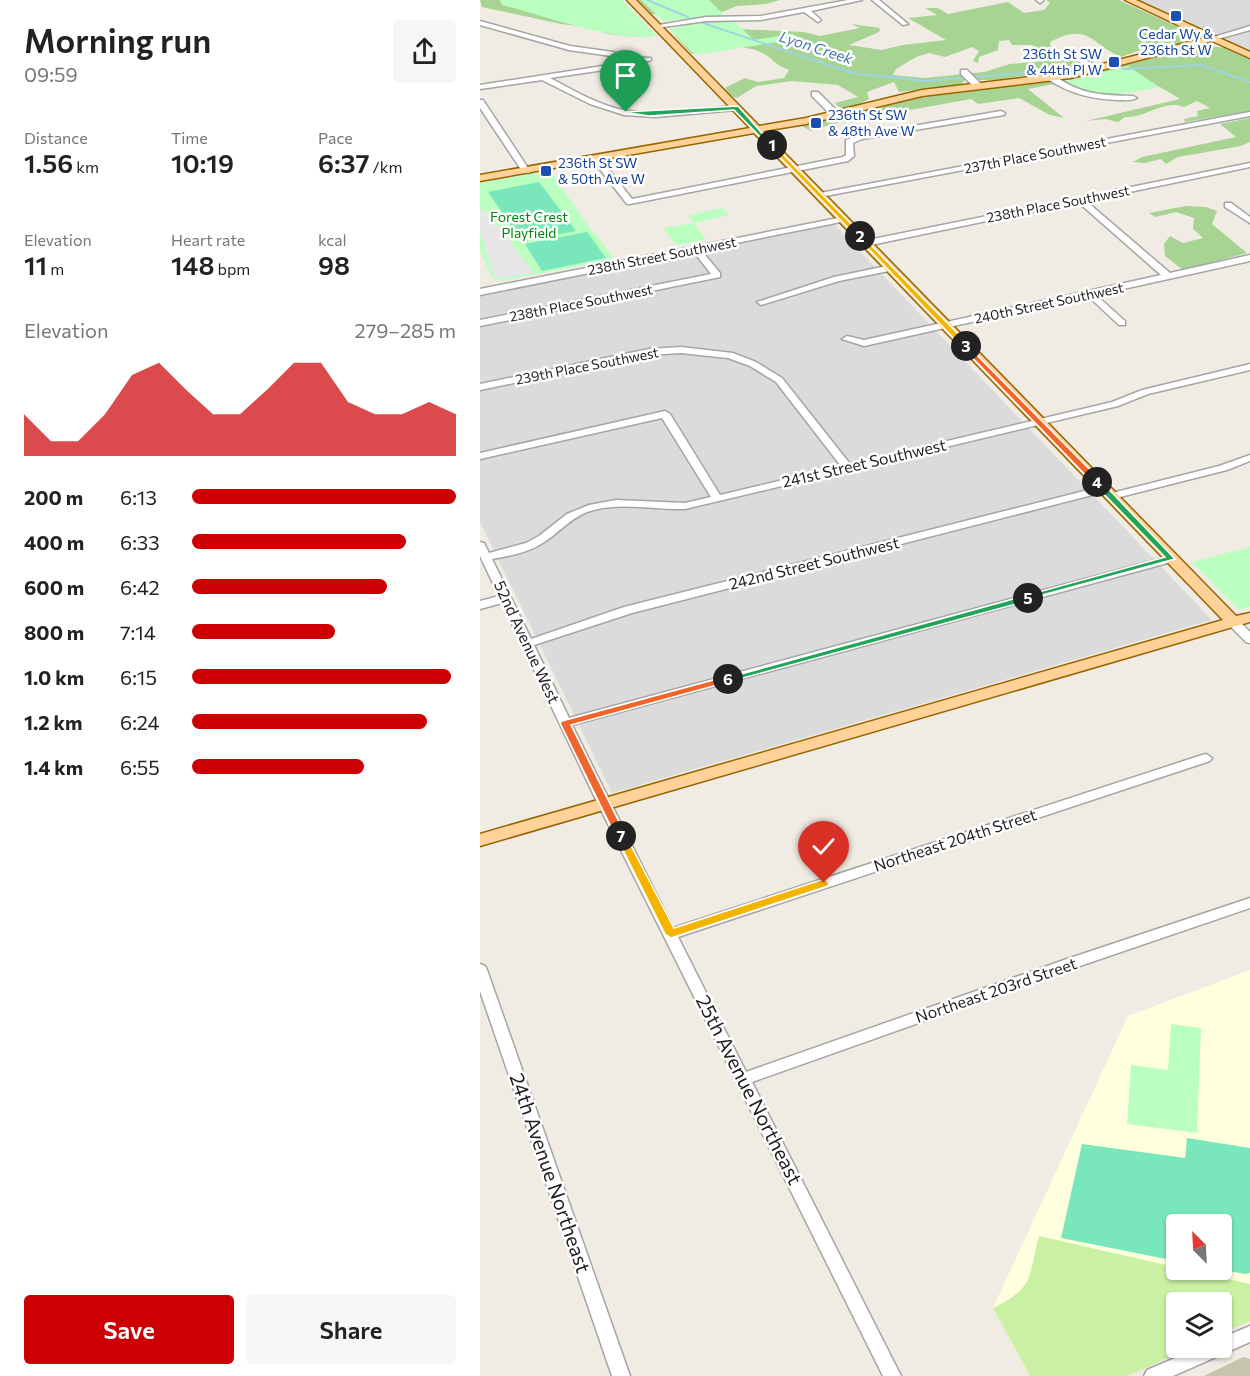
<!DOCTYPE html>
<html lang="en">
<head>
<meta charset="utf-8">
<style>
	:root { --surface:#fff; --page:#f6f6f6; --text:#222; --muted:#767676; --accent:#cc0002 }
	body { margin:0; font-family:Commissioner,sans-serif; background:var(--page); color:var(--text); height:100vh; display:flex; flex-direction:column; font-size:22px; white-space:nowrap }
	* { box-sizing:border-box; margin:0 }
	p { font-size:20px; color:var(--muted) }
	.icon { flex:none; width:33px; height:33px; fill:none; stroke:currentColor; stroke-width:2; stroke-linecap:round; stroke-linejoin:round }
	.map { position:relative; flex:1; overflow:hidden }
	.sheet { display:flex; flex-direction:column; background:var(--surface); width:480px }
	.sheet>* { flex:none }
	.needle { width:39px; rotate:336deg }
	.controls { position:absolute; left:686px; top:1214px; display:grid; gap:12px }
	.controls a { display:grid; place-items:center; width:66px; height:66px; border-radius:6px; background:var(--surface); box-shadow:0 2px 4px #0004; font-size:30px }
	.pin { position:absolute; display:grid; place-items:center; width:51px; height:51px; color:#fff; margin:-62px -26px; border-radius:50% 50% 50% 0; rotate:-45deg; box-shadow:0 0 6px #0007 }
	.pin .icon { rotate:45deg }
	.km { position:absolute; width:30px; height:30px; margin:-15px; border-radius:50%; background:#222; color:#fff; font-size:16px; line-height:30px; text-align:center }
	.round { display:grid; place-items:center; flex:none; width:63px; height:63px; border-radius:6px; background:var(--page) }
	.summary { display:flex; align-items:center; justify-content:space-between; height:102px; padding:0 24px }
	h1 { font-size:33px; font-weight:600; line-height:45px }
	.figures { display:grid; grid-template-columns:repeat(3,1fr); gap:9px; height:102px; padding:6px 24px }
	.figures div { display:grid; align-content:center }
	.figures b { font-size:26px; font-weight:600 }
	.figures small { font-size:16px; font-weight:400 }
	.figures p { font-size:16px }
	.chart { height:168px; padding:12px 24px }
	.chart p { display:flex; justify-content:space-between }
	.chart svg { width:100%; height:108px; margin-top:6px; fill:var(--accent); opacity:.7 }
	.action { display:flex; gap:12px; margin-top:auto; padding:12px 24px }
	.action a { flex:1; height:69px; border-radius:6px; background:var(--accent); color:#fff; font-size:24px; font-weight:600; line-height:69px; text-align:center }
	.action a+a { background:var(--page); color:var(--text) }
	ul { padding:0 24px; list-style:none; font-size:20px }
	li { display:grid; grid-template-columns:96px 72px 1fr; align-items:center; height:45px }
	li i { height:15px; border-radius:8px; background:var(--accent) }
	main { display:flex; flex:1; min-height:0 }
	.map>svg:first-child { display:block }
</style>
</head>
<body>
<main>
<section class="sheet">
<div class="summary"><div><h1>Morning run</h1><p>09:59</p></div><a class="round"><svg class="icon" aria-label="share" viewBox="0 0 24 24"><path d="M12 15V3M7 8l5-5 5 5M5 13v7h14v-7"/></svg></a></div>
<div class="figures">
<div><p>Distance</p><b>1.56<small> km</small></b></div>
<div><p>Time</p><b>10:19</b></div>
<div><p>Pace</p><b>6:37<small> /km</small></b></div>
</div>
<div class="figures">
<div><p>Elevation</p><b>11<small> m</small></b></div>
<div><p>Heart rate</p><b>148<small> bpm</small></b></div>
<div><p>kcal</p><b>98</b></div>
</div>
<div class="chart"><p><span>Elevation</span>279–285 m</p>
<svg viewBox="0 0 160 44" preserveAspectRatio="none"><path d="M0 44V27L10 38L20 38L30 27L40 11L50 6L60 17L70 27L80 27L90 17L100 6L110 6L120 22L130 27L140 27L150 22L160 27V44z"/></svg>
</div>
<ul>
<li><b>200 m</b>6:13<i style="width:100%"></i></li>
<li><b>400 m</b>6:33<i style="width:81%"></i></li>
<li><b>600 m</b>6:42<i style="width:74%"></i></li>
<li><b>800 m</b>7:14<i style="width:54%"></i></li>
<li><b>1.0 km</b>6:15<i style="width:98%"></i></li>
<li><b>1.2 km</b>6:24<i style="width:89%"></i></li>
<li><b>1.4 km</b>6:55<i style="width:65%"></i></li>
</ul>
<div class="action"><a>Save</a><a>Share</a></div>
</section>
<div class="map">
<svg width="770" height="1376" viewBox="0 0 770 1376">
	<rect width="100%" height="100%" fill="#f0ece3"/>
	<!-- residential -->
	<g fill="#dcdbdb">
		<path d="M 658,0 L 770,0 L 770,50 L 740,36 Z"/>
		<path d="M 354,224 L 732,620 L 132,793 L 0,522 L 0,294 Z"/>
	</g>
	<!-- education -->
	<path fill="#ffd" fill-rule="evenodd" d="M 770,970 L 770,1321 L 741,1302 L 696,1302 L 696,1347 L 550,1376 L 513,1308 L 648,1016 ZM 696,1224 L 741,1224 L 741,1269 L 696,1269 Z"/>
	<!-- construction -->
	<path fill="#c5c5ad" d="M 763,1357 L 770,1359 L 770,1376 L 724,1376 Z"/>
	<!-- grass -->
	<path fill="#caf0a3" d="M 559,1236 L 770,1284 L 770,1321 L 741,1334 L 741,1302 L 696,1302 L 696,1347 L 712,1347 L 647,1376 L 550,1376 L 513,1308 C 555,1287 548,1278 559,1236 Z"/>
	<!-- forest -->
	<g fill="#a7d493">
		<path d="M 0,0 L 54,0 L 156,37 L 128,34 L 108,27 L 81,24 L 2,7 Z"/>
		<path d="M 159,0 L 300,0 L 286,4 L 257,6 L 237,14 L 172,14 Z"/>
		<path d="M 566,0 L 639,0 L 715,35 C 706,42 694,47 683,42 L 641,57 C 610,43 608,22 570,42 L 571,49 L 564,52 L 552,45 L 532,45 L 529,40 L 519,41 L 518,50 L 499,57 L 498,63 L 493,61 L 499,51 L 492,47 L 465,57 L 449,53 L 436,57 L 416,69 L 413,75 L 444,78 L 504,72 L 530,64 L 588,59 L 606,66 L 516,80 L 485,80 L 480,85 L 419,92 L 414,82 L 387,92 L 389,99 L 377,105 L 360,108 L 355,103 L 378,97 L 358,85 L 312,81 L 276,86 L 257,98 L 251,96 L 245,88 L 265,78 L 278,82 L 304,78 L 309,70 C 296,65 296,62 286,55 C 265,41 234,50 212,54 L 195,36 L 206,32 L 207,24 L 252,21 L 260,29 L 324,32 L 340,36 L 380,28 L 371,24 L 400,28 L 399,32 L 369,45 L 402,50 L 423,45 L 466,40 L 428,18 L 457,15 L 445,8 L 458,8 L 468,14 L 528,2 L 544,13 L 564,10 L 570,3 Z"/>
		<path d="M 729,46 L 746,48 L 770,59 L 770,111 L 705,122 L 704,119 L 718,116 L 717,111 L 730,108 L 717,101 L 704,107 C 684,99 664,119 645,117 L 638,122 L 625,119 L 606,121 L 700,99 L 680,87 L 661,85 L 675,83 L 657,79 L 586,85 L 590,80 L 715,47 Z"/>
		<path d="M 572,81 L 574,84 L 548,89 L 584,118 L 570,115 L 539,98 L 498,104 L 491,99 L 352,124 L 331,131 L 322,126 L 385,111 L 398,112 L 405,105 L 449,95 L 485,89 Z"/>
		<path d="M 770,118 L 770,142 L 761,146 L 698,157 L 686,164 L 681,159 L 665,163 L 653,162 L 662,157 L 756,137 L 740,124 Z"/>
		<path d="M 706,206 L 726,207 L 737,211 L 732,224 L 767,253 L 703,270 L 685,256 L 684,244 L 690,236 L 703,243 L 723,238 L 713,229 L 714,218 L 696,212 L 675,217 L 669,213 Z"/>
	</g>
	<!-- park -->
	<g fill="#bbffc0">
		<path d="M 20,0 L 142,0 L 177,36 C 133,42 66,16 22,5 Z"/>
		<path d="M 161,0 L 229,0 L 245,16 L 183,21 Z"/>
		<path d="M 255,22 L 274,40 L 313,34 L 318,39 L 215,55 L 189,29 L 219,23 Z"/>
		<path d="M 648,66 L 679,87 C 649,93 613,102 587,83 L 589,80 Z"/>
		<path d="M 70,170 L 113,233 L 115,233 L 134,259 L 22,281 L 12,278 L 0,250 L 0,183 Z"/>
		<path d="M 242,208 L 249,215 L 214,223 L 226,240 L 196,245 L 183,228 L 214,223 L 208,215 Z"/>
		<path d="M 770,547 L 770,607 L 759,610 L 712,562 Z"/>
		<path d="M 691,1024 L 721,1028 L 717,1133 L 647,1124 L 651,1065 L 688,1070 Z"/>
	</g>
	<!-- pitch -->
	<g fill="#79e7bb">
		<path d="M 59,182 L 96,231 L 42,242 L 8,192 Z"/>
		<path d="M 107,232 L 126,258 L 62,271 L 45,244 Z"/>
		<path d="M 707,1138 L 770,1148 L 770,1273 L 765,1274 L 738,1269 L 741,1269 L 741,1224 L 696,1224 L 696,1261 L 581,1238 L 602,1144 L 705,1158 Z"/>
	</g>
	<!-- parking -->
	<path fill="#e6e6e6" d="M 0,208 L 12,218 L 54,273 L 25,278 L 14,277 L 0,231 Z"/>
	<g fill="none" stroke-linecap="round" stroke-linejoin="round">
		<!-- stream -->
		<g stroke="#9fd4e2" stroke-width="2">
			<path d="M 167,0 L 208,17"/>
			<path d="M 223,23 L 372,73 L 445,81 L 482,78"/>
			<path d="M 643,69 L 721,65 L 770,82"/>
			<path d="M 494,77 L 594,69"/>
		</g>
		<defs>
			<g id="minor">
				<path d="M 368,0 L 382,0 L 331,11 L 341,20 L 338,22 L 324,12 L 281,20 L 226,21 L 176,28 L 173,26 L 226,17 L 281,16 Z"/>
				<path d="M 392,0 L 399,0 L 428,24 L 423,25 Z"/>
				<path d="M 556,0 L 563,0 L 563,1 L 560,3 Z"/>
				<path d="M 0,21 L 90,46 L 133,52 L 145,57 L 171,58 L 171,60 L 169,61 L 146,61 L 137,68 L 70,78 C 93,90 118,105 143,110 C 180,117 219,109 256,106 L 260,108 L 256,110 L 176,117 L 144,115 L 110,104 L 62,80 L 0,89 L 0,85 L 135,64 L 139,60 L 131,56 L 89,50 L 0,25 Z"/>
				<path d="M 770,26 L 770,30 L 734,40 L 731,38 Z"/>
				<path d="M 591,56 L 595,56 L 623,68 L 616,70 L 591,58 Z"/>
				<path d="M 481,70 L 487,70 L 501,84 L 501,88 L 495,88 L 481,74 Z"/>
				<path d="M 569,76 L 575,76 C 601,95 622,95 653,96 L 657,98 C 651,101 645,100 638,100 C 612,99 591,94 569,80 Z"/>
				<path d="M 332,92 L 338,92 L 359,113 L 359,117 L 353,117 L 332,96 Z"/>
				<path d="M 0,100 L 3,100 L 50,171 L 49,173 L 42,171 L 0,108 Z"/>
				<path d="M 521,111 L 525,113 L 524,115 L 382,139 L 373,143 L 374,156 L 368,161 L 150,204 L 147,204 L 112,159 L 119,157 L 152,199 L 363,157 L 366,155 L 366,140 L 380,135 Z"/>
				<path d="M 770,112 L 770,116 L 340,197 L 336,195 L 340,193 Z"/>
				<path d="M 770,163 L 770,167 L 606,201 L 690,273 L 770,255 L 770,261 L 616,295 L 645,321 L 645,325 L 639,325 L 608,296 L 384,346 L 362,339 L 367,336 L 384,340 L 681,275 L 598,202 L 386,246 L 382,243 L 383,241 Z"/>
				<path d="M 745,203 L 751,203 L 770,217 L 770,223 L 745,207 Z"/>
				<path d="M 363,217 L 366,217 L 366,221 L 221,250 L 240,273 L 240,277 L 0,326 L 0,320 L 231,274 L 214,252 L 0,295 L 0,289 Z"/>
				<path d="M 411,265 L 415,268 L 414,270 L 359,281 L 281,305 L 277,302 L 354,277 Z"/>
				<path d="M 201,347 L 253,353 L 276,362 L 302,378 L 370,464 L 632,402 L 662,390 L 770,364 L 770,370 L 668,394 L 638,406 L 205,509 C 173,510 139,501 107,512 C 89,519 78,534 61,544 C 46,553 29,556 12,559 L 51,639 L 144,607 L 624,486 L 629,489 L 628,491 L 152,613 L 54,645 L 89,718 L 687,557 L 691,556 L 696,559 L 695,561 L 92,725 L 193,928 L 722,755 L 726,754 L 732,758 L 730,761 L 198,937 L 266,1072 L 584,960 L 770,898 L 770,908 L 594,968 L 272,1082 L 421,1376 L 403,1376 L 118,804 L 22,603 L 0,609 L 0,601 L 19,596 L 0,556 L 0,542 L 4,543 L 9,553 L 46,543 L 59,536 L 87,514 L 109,505 L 136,500 L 205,503 L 231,497 L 182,418 L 0,459 L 0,453 L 185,411 L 190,414 L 240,495 L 361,466 L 296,382 L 270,366 L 248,358 L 201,353 L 169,355 L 0,390 L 0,384 L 169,349 Z"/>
				<path d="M 770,455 L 770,461 L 747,470 L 632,499 L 627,496 L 628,494 L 739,466 Z"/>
				<path d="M 753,618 L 757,619 L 770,632 L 770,643 L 766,642 L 749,625 L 747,622 L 749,619 Z"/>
				<path d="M 0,964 L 5,966 L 7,970 L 150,1376 L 132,1376 L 0,991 Z"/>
				<path d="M 770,1326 L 770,1342 L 693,1376 L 664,1376 L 667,1370 L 721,1347 L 741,1347 L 741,1338 Z"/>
			</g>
			<path id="major" d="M 147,0 L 156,0 L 279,126 L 326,118 L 442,90 L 591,72 L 725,38 L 645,0 L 656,0 L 770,52 L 770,58 L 732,41 L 591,78 L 442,96 L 326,124 L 283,131 L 756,616 L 770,613 L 770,622 L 0,846 L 0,834 L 743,620 L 274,133 L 0,181 L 0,175 L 270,128 Z"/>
		</defs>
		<!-- minor casing -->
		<use href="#minor" stroke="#a5a5a5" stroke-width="3"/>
		<!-- major casing -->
		<use href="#major" stroke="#986400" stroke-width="3"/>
		<!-- minor -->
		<use href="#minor" fill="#fff" fill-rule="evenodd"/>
		<!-- major -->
		<use href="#major" fill="#ffd299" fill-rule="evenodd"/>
	</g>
	<!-- split-1 -->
	<path fill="#22a559" stroke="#fff" stroke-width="1.5" d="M 258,106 L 294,147 L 290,147 L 254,110 L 169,116 L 143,112 Z"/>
	<!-- split-2 -->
	<path fill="#f5b400" stroke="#fff" stroke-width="1.5" d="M 292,143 L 382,235 L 382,238 L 378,238 L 290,147 Z"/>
	<!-- split-3 -->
	<path fill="#f5b400" stroke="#fff" stroke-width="1.5" d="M 380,234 L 489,345 L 489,348 L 483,348 L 378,238 Z"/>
	<!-- split-4 -->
	<path fill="#f0652b" stroke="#fff" stroke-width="1.5" d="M 486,344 L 620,480 L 620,484 L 614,484 L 483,348 L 482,346 Z"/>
	<!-- split-5 -->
	<path fill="#22a559" stroke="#fff" stroke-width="1.5" d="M 614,480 L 620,480 L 695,559 L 544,600 L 544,596 L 685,557 L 614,484 Z"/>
	<!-- split-6 -->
	<path fill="#22a559" stroke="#fff" stroke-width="1.5" d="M 548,595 L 552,598 L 551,600 L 248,682 L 243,679 Z"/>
	<!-- split-7 -->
	<path fill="#f0652b" stroke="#fff" stroke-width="1.5" d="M 248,676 L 252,677 L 252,681 L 91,725 L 146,836 L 141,840 L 137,839 L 80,723 L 82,721 Z"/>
	<!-- split-8 -->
	<path fill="#f5b400" stroke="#fff" stroke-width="1.5" d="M 141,832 L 146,836 L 194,928 L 344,879 L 349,883 L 348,886 L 191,938 L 185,934 L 136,836 Z"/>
	<!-- markers -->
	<g fill="#1a4fb4" stroke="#fff" stroke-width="2">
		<rect x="690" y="10" width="12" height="12" rx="3"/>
		<rect x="628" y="56" width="12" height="12" rx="3"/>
		<rect x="330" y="117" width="12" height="12" rx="3"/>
		<rect x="60" y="165" width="12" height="12" rx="3"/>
	</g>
	<g text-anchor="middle" stroke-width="5" stroke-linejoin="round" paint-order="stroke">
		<!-- far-transit labels -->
		<g font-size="14" fill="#164399" stroke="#fff" text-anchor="start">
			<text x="696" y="39" text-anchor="middle">Cedar Wy &amp;<tspan x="696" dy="16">236th St W</tspan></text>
			<text x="622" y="59" text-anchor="end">236th St SW<tspan x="622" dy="16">&amp; 44th Pl W</tspan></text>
			<text x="348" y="120">236th St SW<tspan x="348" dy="16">&amp; 48th Ave W</tspan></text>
			<text x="78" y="168">236th St SW<tspan x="78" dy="16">&amp; 50th Ave W</tspan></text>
		</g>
		<!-- far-street labels -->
		<g font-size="14" fill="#1e1e1e" stroke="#fff">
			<text transform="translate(555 155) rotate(-11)" y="5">237th Place Southwest</text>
			<text transform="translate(578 204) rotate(-11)" y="5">238th Place Southwest</text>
			<text transform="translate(182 256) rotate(-11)" y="5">238th Street Southwest</text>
			<text transform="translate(101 303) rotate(-11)" y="5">238th Place Southwest</text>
			<text transform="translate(569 303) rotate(-12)" y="5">240th Street Southwest</text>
			<text transform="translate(107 366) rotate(-11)" y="5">239th Place Southwest</text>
		</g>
		<!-- far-park labels -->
		<g font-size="14" fill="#00880a" stroke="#fff">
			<text x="49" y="222">Forest Crest<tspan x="49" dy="16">Playfield</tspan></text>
		</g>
		<!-- far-water labels -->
		<g font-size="15" font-style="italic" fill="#3f78af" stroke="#fff">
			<text transform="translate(336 48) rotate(18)" y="5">Lyon Creek</text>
		</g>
		<!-- street labels -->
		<g font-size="16" fill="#1e1e1e" stroke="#fff">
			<text transform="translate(384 463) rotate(-13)" y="6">241st Street Southwest</text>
			<text transform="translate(334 563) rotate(-14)" y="6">242nd Street Southwest</text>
			<text transform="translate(47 642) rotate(65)" y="6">52nd Avenue West</text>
			<text transform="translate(475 840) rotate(-18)" y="6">Northeast 204th Street</text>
			<text transform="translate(516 990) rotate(-19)" y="6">Northeast 203rd Street</text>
		</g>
		<!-- near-street labels -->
		<g font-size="20" fill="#1e1e1e" stroke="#fff">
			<text transform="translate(269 1090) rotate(63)" y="7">25th Avenue Northeast</text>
			<text transform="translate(70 1173) rotate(71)" y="7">24th Avenue Northeast</text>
		</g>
	</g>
</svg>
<div class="controls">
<a><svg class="needle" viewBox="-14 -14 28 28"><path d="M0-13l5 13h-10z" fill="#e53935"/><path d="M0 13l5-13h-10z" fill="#767676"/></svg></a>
<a><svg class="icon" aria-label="layers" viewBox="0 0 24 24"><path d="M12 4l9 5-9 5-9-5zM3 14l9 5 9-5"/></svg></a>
</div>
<div class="pin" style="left:146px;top:112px;background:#1e9e55"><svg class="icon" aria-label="arrive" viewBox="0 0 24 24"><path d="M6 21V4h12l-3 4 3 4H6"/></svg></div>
<div class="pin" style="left:344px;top:883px;background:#d93025"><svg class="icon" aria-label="check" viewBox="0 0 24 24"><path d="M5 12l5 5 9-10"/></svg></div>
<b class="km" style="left:292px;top:145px">1</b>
<b class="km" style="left:380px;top:236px">2</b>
<b class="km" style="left:486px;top:346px">3</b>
<b class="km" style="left:617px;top:482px">4</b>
<b class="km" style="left:548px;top:598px">5</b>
<b class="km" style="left:248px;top:679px">6</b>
<b class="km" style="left:141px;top:836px">7</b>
</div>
</main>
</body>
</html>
